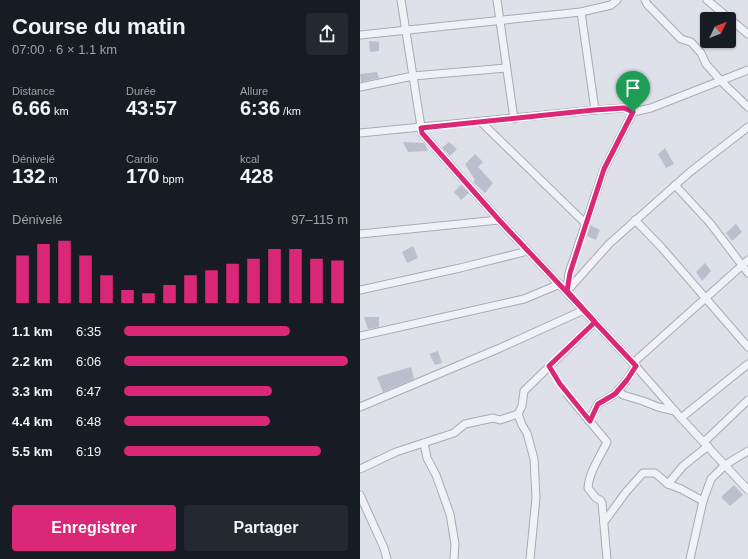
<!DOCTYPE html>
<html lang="fr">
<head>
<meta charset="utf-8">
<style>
	:root { --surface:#171b24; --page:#242831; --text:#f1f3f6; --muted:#9ea1a6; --accent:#db2777 }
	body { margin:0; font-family:Helvetica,sans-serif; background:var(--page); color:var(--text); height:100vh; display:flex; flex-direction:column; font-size:15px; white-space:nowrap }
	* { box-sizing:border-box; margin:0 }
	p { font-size:13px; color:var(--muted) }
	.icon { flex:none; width:22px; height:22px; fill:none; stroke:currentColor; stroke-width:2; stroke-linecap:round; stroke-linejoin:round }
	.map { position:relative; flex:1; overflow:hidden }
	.details { display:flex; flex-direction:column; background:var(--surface); width:360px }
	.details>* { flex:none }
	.needle { width:26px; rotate:47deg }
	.buttons { position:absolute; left:340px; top:12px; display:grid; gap:8px }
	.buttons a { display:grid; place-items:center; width:36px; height:36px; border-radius:4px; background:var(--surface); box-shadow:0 1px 3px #0004; font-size:20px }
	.pin { position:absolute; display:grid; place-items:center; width:34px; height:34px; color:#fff; margin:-41px -17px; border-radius:50% 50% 50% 0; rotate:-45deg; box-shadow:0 0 4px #0007 }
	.pin .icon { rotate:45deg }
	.round { display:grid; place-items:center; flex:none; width:42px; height:42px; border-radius:4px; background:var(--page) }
	.overview { display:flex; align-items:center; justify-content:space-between; height:68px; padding:0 12px }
	h1 { font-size:22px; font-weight:700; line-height:30px }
	.metrics { display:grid; grid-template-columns:repeat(3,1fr); gap:6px; height:68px; padding:4px 12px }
	.metrics div { display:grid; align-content:center }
	.metrics b { font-size:20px; font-weight:700 }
	.metrics small { font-size:11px; font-weight:400 }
	.metrics p { font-size:11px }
	.chart { height:112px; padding:8px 12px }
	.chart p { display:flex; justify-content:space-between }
	.chart svg { width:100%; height:72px; margin-top:4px; stroke:var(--accent); stroke-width:6 }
	.button { display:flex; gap:8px; margin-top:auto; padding:8px 12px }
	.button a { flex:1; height:46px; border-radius:4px; background:var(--accent); color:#fff; font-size:16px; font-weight:700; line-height:46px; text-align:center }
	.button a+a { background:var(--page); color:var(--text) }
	ul { padding:0 12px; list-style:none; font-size:13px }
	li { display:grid; grid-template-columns:64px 48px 1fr; align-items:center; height:30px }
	li i { height:10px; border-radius:5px; background:var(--accent) }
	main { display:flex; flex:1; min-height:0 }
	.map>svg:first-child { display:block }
</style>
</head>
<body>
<main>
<section class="details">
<div class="overview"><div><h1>Course du matin</h1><p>07:00 · 6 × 1.1 km</p></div><a class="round"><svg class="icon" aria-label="share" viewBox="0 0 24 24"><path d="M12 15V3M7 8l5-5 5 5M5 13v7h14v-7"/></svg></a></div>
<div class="metrics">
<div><p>Distance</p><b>6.66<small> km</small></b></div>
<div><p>Durée</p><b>43:57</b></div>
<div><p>Allure</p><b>6:36<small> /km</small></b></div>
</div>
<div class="metrics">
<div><p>Dénivelé</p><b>132<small> m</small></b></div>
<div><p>Cardio</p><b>170<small> bpm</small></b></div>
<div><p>kcal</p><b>428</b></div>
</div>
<div class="chart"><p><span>Dénivelé</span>97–115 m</p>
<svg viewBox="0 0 160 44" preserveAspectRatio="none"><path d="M5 44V15M15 44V8M25 44V6M35 44V15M45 44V27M55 44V36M65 44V38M75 44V33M85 44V27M95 44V24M105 44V20M115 44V17M125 44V11M135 44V11M145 44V17M155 44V18"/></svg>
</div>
<ul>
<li><b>1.1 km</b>6:35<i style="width:74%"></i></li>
<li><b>2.2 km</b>6:06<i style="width:100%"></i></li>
<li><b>3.3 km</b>6:47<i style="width:66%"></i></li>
<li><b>4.4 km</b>6:48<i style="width:65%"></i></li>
<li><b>5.5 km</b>6:19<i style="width:88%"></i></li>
</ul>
<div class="button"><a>Enregistrer</a><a>Partager</a></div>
</section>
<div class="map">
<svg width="388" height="559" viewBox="0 0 388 559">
	<rect width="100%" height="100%" fill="#dee1e9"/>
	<!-- building -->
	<g fill="#bbbfcd">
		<path d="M 9,41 L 19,42 L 19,51 L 10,52 Z"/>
		<path d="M 17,72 L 19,78 L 1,82 L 0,74 Z"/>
		<path d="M 43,142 L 64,143 L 68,151 L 48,152 Z"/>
		<path d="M 89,142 L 97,149 L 90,156 L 82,148 Z"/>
		<path d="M 305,148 L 314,164 L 306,168 L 298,154 Z"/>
		<path d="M 115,154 L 123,162 L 118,167 L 133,183 L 125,193 L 113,182 L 115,180 L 105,164 Z"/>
		<path d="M 101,185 L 109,193 L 101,200 L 94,192 Z"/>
		<path d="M 376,224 L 382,232 L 372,241 L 366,233 Z"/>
		<path d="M 230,225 L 240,230 L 236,240 L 227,236 Z"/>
		<path d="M 53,246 L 58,258 L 47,263 L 42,252 Z"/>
		<path d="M 345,263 L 351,271 L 342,281 L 336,272 Z"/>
		<path d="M 4,317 L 19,317 L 19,327 L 8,329 Z"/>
		<path d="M 78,351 L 82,363 L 75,365 L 69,354 Z"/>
		<path d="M 51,367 L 54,379 L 23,392 L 17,377 Z"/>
		<path d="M 374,485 L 383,495 L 370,506 L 361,497 Z"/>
	</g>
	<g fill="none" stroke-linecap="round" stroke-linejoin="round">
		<defs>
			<g id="minor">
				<path d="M 41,0 L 62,133 L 139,220 L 273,363 L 321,418 L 388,490"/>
				<path d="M 137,0 L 154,119"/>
				<path d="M 285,0 L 287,4 L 321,39 L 331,42 L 341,53 L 346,64 L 361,81 L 388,107"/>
				<path d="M 347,0 L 388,34"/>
				<path d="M 221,12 L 235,110"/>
				<path d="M 0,35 L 221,12 L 251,5 L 257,0"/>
				<path d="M 0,87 L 53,76 L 146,68"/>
				<path d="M 121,122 L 225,223"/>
				<path d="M 0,133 L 235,110 L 265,108 L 273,112 L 291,108 L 388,70"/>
				<path d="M 315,185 L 350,223 L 388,273"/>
				<path d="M 275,220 L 302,248 L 388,347"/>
				<path d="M 0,234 L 139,220"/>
				<path d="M 0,290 L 100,268 L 168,251"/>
				<path d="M 207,291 L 249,244 L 330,172 L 388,127"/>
				<path d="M 207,291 L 209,273 L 244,169 L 273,112"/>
				<path d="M 0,336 L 164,299 L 200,284"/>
				<path d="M 273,363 L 388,260"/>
				<path d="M 258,390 L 263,395 L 283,401 L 298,407 L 315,411"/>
				<path d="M 207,394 L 247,442 C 240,457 229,472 228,488 L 236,498 L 240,500 L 242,503 L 247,559"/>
				<path d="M 0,407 L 140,348 L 224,310"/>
				<path d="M 158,414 L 162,425 L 167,433 L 174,459 L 176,498 L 170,559"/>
				<path d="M 321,418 L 388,364"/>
				<path d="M 229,421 L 238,404 L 255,394 L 267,380 L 276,365"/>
				<path d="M 344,442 L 388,400"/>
				<path d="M 64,443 L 67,458 L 76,475 L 90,514 L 95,544 L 94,559"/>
				<path d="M 0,469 L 36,452 L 94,433 L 105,424 L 133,418 L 140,420 L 158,414 L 162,406 L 164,391 L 235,322"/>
				<path d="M 308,484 L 321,489 L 343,501"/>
				<path d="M 0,495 L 24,548 L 27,559"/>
				<path d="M 244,522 L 266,492 L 283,473 L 295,473 L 308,484 L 323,466 L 348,446"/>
				<path d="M 330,559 L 343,501 L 351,479 L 365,465 L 388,451"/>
			</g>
		</defs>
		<!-- minor casing -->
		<use href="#minor" stroke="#a7aab7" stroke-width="9"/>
		<!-- path -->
		<path stroke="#bcbec8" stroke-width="1" stroke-dasharray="3 3" stroke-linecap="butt" d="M 193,373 L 203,388"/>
		<!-- minor -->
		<use href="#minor" stroke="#f1f2f7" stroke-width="7"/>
	</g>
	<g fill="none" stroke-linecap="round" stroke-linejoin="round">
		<defs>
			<path id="route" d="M 273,112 L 244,169 L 210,273 L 207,291 L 235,322 L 189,366 L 200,384 L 230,421 L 238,404 L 255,394 L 267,380 L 276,366 L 139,220 L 62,133 L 61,128 L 234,110 L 264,108 L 273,112"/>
		</defs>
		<!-- route casing -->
		<use href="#route" stroke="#fff" stroke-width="8"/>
		<!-- route -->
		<use href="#route" stroke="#db2777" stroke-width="5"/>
	</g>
</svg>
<div class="buttons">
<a><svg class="needle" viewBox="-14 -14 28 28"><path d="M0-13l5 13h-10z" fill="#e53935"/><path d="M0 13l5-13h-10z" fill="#9ea1a6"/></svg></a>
</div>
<div class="pin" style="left:273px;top:112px;background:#1e9e55"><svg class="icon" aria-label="arrive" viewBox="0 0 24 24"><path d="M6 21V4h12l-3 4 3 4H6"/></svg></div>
</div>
</main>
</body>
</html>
